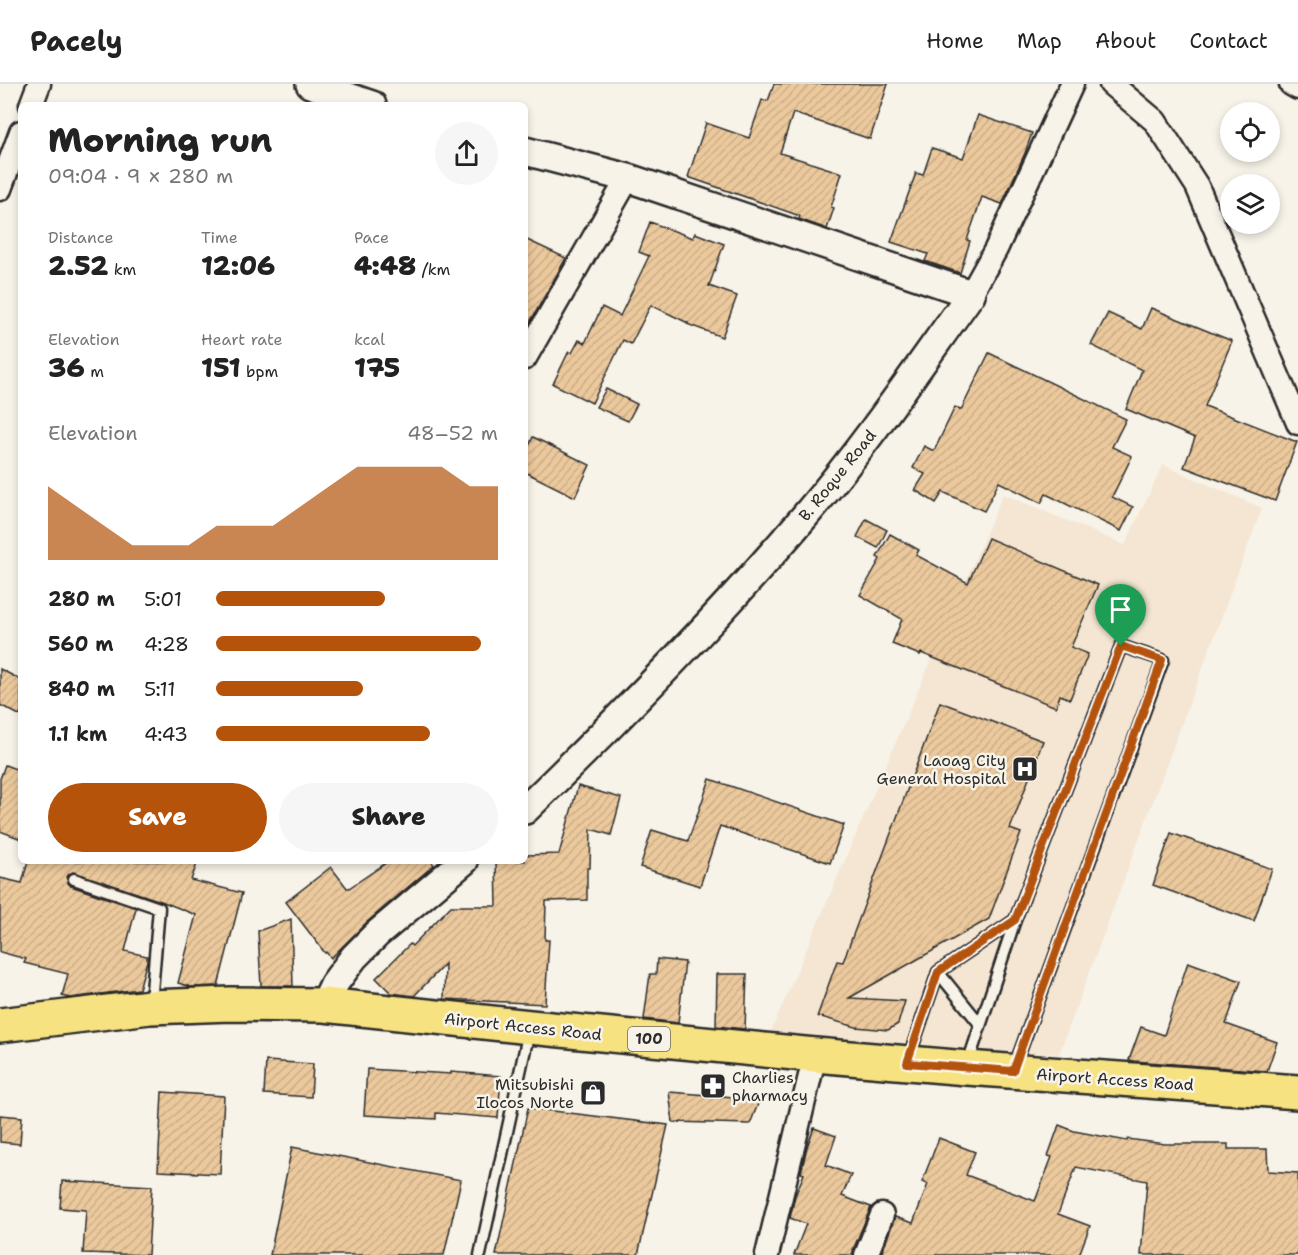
<!DOCTYPE html>
<html lang="en">
<head>
<meta charset="utf-8">
<style>
	:root { --surface:#fff; --page:#f6f6f6; --text:#222; --muted:#767676; --line:#e0e0e0; --accent:#b45309 }
	body { margin:0; font-family:"Shantell Sans",sans-serif; background:var(--page); color:var(--text); height:100vh; display:flex; flex-direction:column; font-size:22px; white-space:nowrap }
	* { box-sizing:border-box; margin:0 }
	p { font-size:20px; color:var(--muted) }
	.icon { flex:none; width:33px; height:33px; fill:none; stroke:currentColor; stroke-width:2; stroke-linecap:round; stroke-linejoin:round }
	.map { position:relative; flex:1; overflow:hidden }
	.details { position:absolute; left:18px; top:18px; width:510px; height:762px; display:flex; flex-direction:column; background:var(--surface); border-radius:9px; box-shadow:0 3px 9px #0003 }
	.details>* { flex:none }
	.controls { position:absolute; left:1220px; top:18px; display:grid; gap:12px }
	.controls a { display:grid; place-items:center; width:60px; height:60px; border-radius:50%; background:var(--surface); box-shadow:0 3px 9px #0003; font-size:30px }
	.pin { position:absolute; display:grid; place-items:center; width:51px; height:51px; color:#fff; margin:-62px -26px; border-radius:50% 50% 50% 0; rotate:-45deg; box-shadow:0 0 6px #0007 }
	.pin .icon { rotate:45deg }
	.round { display:grid; place-items:center; flex:none; width:63px; height:63px; border-radius:32px; background:var(--page) }
	.headline { display:flex; align-items:center; justify-content:space-between; height:102px; padding:0 30px }
	h1 { font-size:33px; font-weight:800; line-height:45px }
	.stats { display:grid; grid-template-columns:repeat(3,1fr); gap:9px; height:102px; padding:6px 30px }
	.stats div { display:grid; align-content:center }
	.stats b { font-size:26px; font-weight:800 }
	.stats small { font-size:16px; font-weight:400 }
	.stats p { font-size:16px }
	.chart { height:168px; padding:12px 30px }
	.chart p { display:flex; justify-content:space-between }
	.chart svg { width:100%; height:108px; margin-top:6px; fill:var(--accent); opacity:.7 }
	.primary-button { display:flex; gap:12px; margin-top:auto; padding:12px 30px }
	.primary-button a { flex:1; height:69px; border-radius:36px; background:var(--accent); color:#fff; font-size:24px; font-weight:800; line-height:69px; text-align:center }
	.primary-button a+a { background:var(--page); color:var(--text) }
	ul { padding:0 30px; list-style:none; font-size:20px }
	li { display:grid; grid-template-columns:96px 72px 1fr; align-items:center; height:45px }
	li i { height:15px; border-radius:8px; background:var(--accent) }
	header { display:flex; align-items:center; gap:36px; box-sizing:border-box; height:84px; padding:0 30px; background:var(--surface); border-bottom:2px solid var(--line) }
	header strong { font-size:28px }
	nav { display:flex; gap:33px; margin-inline-start:auto; font-size:21px }
	.map>svg:first-child { display:block }
</style>
</head>
<body>
<header>
<strong>Pacely</strong>
<nav><a>Home</a><a>Map</a><a>About</a><a>Contact</a></nav>
</header>
<div class="map">
<svg width="1298" height="1171" viewBox="0 0 1298 1171">
	<defs>
		<pattern id="building-hatch" width="6" height="6" patternUnits="userSpaceOnUse" patternTransform="scale(1.5)"><rect width="6" height="6" fill="#ecc99d"/><path d="M-1 1l2-2M0 6l6-6M5 7l2-2" fill="none" stroke="#cbad87"/></pattern>
	</defs>
	<rect width="100%" height="100%" fill="#f7f3e8"/>
	<filter id="ink" filterUnits="userSpaceOnUse"><feTurbulence type="fractalNoise" baseFrequency=".0167" numOctaves="2"/><feDisplacementMap in="SourceGraphic" scale="12" xChannelSelector="R" yChannelSelector="G"/><feConvolveMatrix kernelMatrix="1 2 1 2 8 2 1 2 1" color-interpolation-filters="sRGB"/></filter>
	<g filter="url(#ink)">
		<!-- built -->
		<path fill="#f4e6d2" d="M 1163,381 L 1262,424 L 1059,970 L 766,959 L 1003,410 L 1125,461 Z"/>
		<!-- building -->
		<g fill="url(#building-hatch)" stroke="#2b2b2b" stroke-width="1.5">
			<path d="M 774,0 L 888,0 L 870,55 L 793,29 L 780,69 L 842,89 L 831,123 L 834,124 L 827,145 L 799,135 L 800,132 L 688,93 L 706,39 L 749,54 L 762,16 L 768,17 Z"/>
			<path d="M 978,31 L 1032,49 L 1025,69 L 1002,120 L 982,113 L 967,156 L 970,157 L 960,189 L 925,177 L 928,170 L 891,158 L 916,89 L 923,91 L 932,64 L 963,74 Z"/>
			<path d="M 650,138 L 693,154 L 695,149 L 724,160 L 709,202 L 737,212 L 722,253 L 687,240 L 688,239 L 651,221 L 631,260 L 623,256 L 592,319 L 553,300 L 569,267 L 572,269 L 579,256 L 585,259 L 602,223 L 620,232 L 649,172 L 639,168 Z"/>
			<path d="M 525,155 L 566,174 L 525,247 Z"/>
			<path d="M 1151,224 L 1232,257 L 1205,322 L 1297,358 L 1275,417 L 1184,383 L 1195,354 L 1126,325 L 1142,286 L 1091,261 L 1108,229 L 1142,245 Z"/>
			<path d="M 989,269 L 1126,335 L 1112,363 L 1132,372 L 1112,413 L 1133,423 L 1121,447 L 1046,410 L 1041,419 L 999,398 L 984,427 L 943,408 L 936,419 L 915,406 L 925,390 L 913,384 L 924,362 L 934,367 L 955,323 L 961,326 Z"/>
			<path d="M 606,305 L 637,320 L 628,337 L 596,323 Z"/>
			<path d="M 533,353 L 590,381 L 575,413 L 525,388 L 525,370 Z"/>
			<path d="M 866,435 L 887,446 L 878,464 L 857,453 Z"/>
			<path d="M 890,450 L 919,466 L 916,471 L 968,499 L 988,454 L 1098,501 L 1071,563 L 1088,570 L 1070,615 L 1060,611 L 1056,623 L 921,569 L 920,571 L 892,560 L 902,535 L 860,511 L 880,475 L 877,473 Z"/>
			<path d="M 0,585 L 21,596 L 21,632 L 0,621 Z"/>
			<path d="M 940,618 L 1043,657 L 1010,745 L 1021,749 L 989,835 L 849,914 L 905,917 L 898,940 L 888,946 L 856,943 L 818,932 L 817,933 L 837,877 L 843,878 Z"/>
			<path d="M 5,681 L 21,687 L 21,755 L 0,747 L 0,695 Z"/>
			<path d="M 710,695 L 844,741 L 830,779 L 720,742 L 700,802 L 640,783 L 652,746 L 688,757 Z"/>
			<path d="M 578,702 L 621,714 L 611,751 L 591,745 L 590,784 L 587,784 L 587,816 L 546,817 L 545,856 L 549,856 L 545,920 L 444,915 L 445,880 L 414,912 L 391,909 L 376,894 L 410,860 L 412,862 L 451,822 L 497,822 L 496,777 L 525,777 L 525,771 L 559,770 Z"/>
			<path d="M 1171,749 L 1272,785 L 1254,837 L 1153,801 Z"/>
			<path d="M 28,777 L 198,777 L 191,796 L 242,809 L 218,902 L 191,903 L 178,899 L 196,831 L 161,817 L 73,788 L 69,790 L 67,793 L 68,799 L 71,802 L 136,824 L 125,867 L 147,872 L 147,877 L 139,905 L 70,914 L 62,912 L 68,890 L 24,879 L 26,875 L 0,868 L 0,794 L 22,799 Z"/>
			<path d="M 389,777 L 431,777 L 434,781 L 367,838 L 331,874 L 326,868 L 325,869 L 286,818 L 331,783 L 347,804 L 349,804 Z"/>
			<path d="M 291,835 L 293,902 L 261,902 L 258,847 Z"/>
			<path d="M 657,875 L 685,878 L 678,939 L 644,935 L 650,890 L 656,890 Z"/>
			<path d="M 1188,878 L 1241,897 L 1226,940 L 1277,958 L 1267,987 L 1134,977 L 1129,976 L 1141,943 L 1164,951 Z"/>
			<path d="M 717,890 L 747,890 L 745,945 L 716,942 Z"/>
			<path d="M 266,977 L 313,980 L 311,1013 L 264,1010 Z"/>
			<path d="M 367,985 L 451,990 L 451,988 L 501,992 L 498,1034 L 436,1029 L 436,1035 L 364,1031 Z"/>
			<path d="M 162,1008 L 224,1012 L 220,1090 L 158,1087 Z"/>
			<path d="M 669,1008 L 760,1015 L 750,1040 L 673,1038 Z"/>
			<path d="M 528,1024 L 668,1041 L 638,1171 L 496,1171 Z"/>
			<path d="M 0,1031 L 22,1033 L 20,1060 L 0,1058 Z"/>
			<path d="M 1059,1041 L 1074,1047 L 1127,1057 L 1128,1055 L 1165,1060 L 1228,1060 L 1228,1065 L 1267,1065 L 1268,1087 L 1298,1089 L 1298,1171 L 1141,1171 L 1147,1097 L 1076,1083 L 1058,1130 L 1090,1142 L 1079,1171 L 881,1171 L 895,1133 L 913,1139 L 928,1100 L 922,1098 L 939,1054 L 975,1068 L 966,1091 L 1035,1117 L 1052,1073 L 1048,1072 Z"/>
			<path d="M 814,1044 L 836,1052 L 826,1081 L 851,1091 L 842,1112 L 871,1123 L 853,1166 L 853,1171 L 794,1171 L 806,1140 L 790,1134 L 795,1112 L 804,1090 L 801,1089 L 807,1063 Z"/>
			<path d="M 292,1063 L 461,1096 L 444,1171 L 270,1171 Z"/>
			<path d="M 62,1097 L 152,1102 L 148,1171 L 83,1169 L 86,1126 L 60,1124 Z"/>
		</g>
		<g fill="none" stroke-linecap="round" stroke-linejoin="round">
			<defs>
				<g id="service">
					<path d="M 74,795 L 159,824 L 151,919"/>
					<path d="M 938,888 L 980,940"/>
					<path d="M 908,976 L 938,888 L 1015,836"/>
					<path d="M 968,979 L 1015,836 L 1121,562 L 1163,576 L 1014,984"/>
					<path d="M 480,1171 L 529,947"/>
				</g>
				<g id="minor">
					<path d="M 1111,0 L 1155,37 L 1197,102 L 1298,339"/>
					<path d="M 1291,0 L 1298,4"/>
					<path d="M 31,21 L 39,0"/>
					<path d="M 0,105 L 21,48"/>
					<path d="M 971,210 L 996,165 L 1072,0"/>
					<path d="M 525,274 L 628,94"/>
					<path d="M 767,1171 L 815,971"/>
					<path d="M 866,1171 L 882,1131"/>
				</g>
				<g id="tertiary">
					<path d="M 310,0 L 372,21"/>
					<path d="M 525,67 L 628,94 L 971,210 C 917,285 865,362 805,432 C 717,535 622,632 525,726"/>
					<path d="M 324,921 L 334,900 L 354,873 L 377,850 L 464,777"/>
				</g>
				<path id="primary" d="M 0,941 L 150,923 L 230,920 L 324,921 L 530,943 L 815,971 L 967,984 L 1298,1008"/>
			</defs>
			<!-- service casing -->
			<use href="#service" stroke="#2b2b2b" stroke-width="15"/>
			<!-- minor casing -->
			<use href="#minor" stroke="#2b2b2b" stroke-width="27"/>
			<!-- tertiary casing -->
			<use href="#tertiary" stroke="#2b2b2b" stroke-width="32"/>
			<!-- primary casing -->
			<use href="#primary" stroke="#2b2b2b" stroke-width="38"/>
			<!-- service -->
			<use href="#service" stroke="#f7f3e8" stroke-width="10"/>
			<!-- minor -->
			<use href="#minor" stroke="#f7f3e8" stroke-width="22"/>
			<!-- tertiary -->
			<use href="#tertiary" stroke="#f7f3e8" stroke-width="27"/>
			<!-- primary -->
			<use href="#primary" stroke="#f7e281" stroke-width="33"/>
		</g>
	</g>
	<g fill="none" stroke-linecap="round" stroke-linejoin="round" filter="url(#ink)">
		<defs>
			<path id="route" d="M 1121,562 L 1162,576 L 1013,987 L 907,979 L 938,888 L 1015,836 Z"/>
		</defs>
		<!-- route casing -->
		<use href="#route" stroke="#fff" stroke-width="12"/>
		<!-- route -->
		<use href="#route" stroke="#b45309" stroke-width="8"/>
	</g>
	<!-- icons -->
	<defs>
		<symbol id="hospital-square" viewBox="-11 -11 22 22"><rect x="-9" y="-9" width="18" height="18" rx="4" fill="#2b2b2b" stroke="#f7f3e8"/><path d="M-5-5h3v3.5h4V-5h3V5h-3V1.5h-4V5h-3Z" fill="#fff"/></symbol>
		<symbol id="pharmacy-square" viewBox="-11 -11 22 22"><rect x="-9" y="-9" width="18" height="18" rx="4" fill="#2b2b2b" stroke="#f7f3e8"/><path d="M-2-6h4v4h4v4h-4v4h-4v-4h-4v-4h4Z" fill="#fff"/></symbol>
		<symbol id="shop-square" viewBox="-11 -11 22 22"><rect x="-9" y="-9" width="18" height="18" rx="4" fill="#2b2b2b" stroke="#f7f3e8"/><path d="M-5-2.5h2.3a2.7 3.5 0 0 1 5.4 0H5L5.5 6h-11ZM-1.5-2.5h3a1.5 2.3 0 0 0-3 0Z" fill="#fff"/></symbol>
	</defs>
	<g fill-rule="evenodd">
		<use href="#hospital-square" x="1010" y="670" width="30" height="30"/>
		<use href="#pharmacy-square" x="698" y="987" width="30" height="30"/>
		<use href="#shop-square" x="578" y="994" width="30" height="30"/>
	</g>
	<g text-anchor="middle" stroke-width="5" stroke-linejoin="round" paint-order="stroke">
		<!-- shield labels -->
		<rect fill="#f7f3e8" stroke="#686764" stroke-width="1.5" x="628" y="943" width="42" height="24" rx="4.5"/>
		<g font-size="15" font-weight="bold" fill="#2b2b2b">
			<text x="649" y="960">100</text>
		</g>
		<!-- street labels -->
		<g font-size="16" fill="#2b2b2b" stroke="#f7f3e8">
			<text transform="translate(837 391) rotate(-51)" y="6">B. Roque Road</text>
			<text transform="translate(523 942) rotate(6)" y="6">Airport Access Road</text>
			<text transform="translate(1115 995) rotate(4)" y="6">Airport Access Road</text>
		</g>
		<!-- poi labels -->
		<g font-size="16" fill="#2b2b2b" stroke="#f7f3e8" text-anchor="end">
			<text x="1006" y="682">Laoag City<tspan x="1006" dy="18">General Hospital</tspan></text>
			<text x="732" y="999" text-anchor="start">Charlies<tspan x="732" dy="18">pharmacy</tspan></text>
			<text x="574" y="1006">Mitsubishi<tspan x="574" dy="18">Ilocos Norte</tspan></text>
		</g>
	</g>
</svg>
<div class="controls">
<a><svg class="icon" aria-label="locate" viewBox="0 0 24 24"><circle cx="12" cy="12" r="6"/><path d="M12 2v4M12 18v4M2 12h4M18 12h4"/></svg></a>
<a><svg class="icon" aria-label="layers" viewBox="0 0 24 24"><path d="M12 4l9 5-9 5-9-5zM3 14l9 5 9-5"/></svg></a>
</div>
<div class="pin" style="left:1121px;top:562px;background:#1e9e55"><svg class="icon" aria-label="arrive" viewBox="0 0 24 24"><path d="M6 21V4h12l-3 4 3 4H6"/></svg></div>
<section class="details">
<div class="headline"><div><h1>Morning run</h1><p>09:04 · 9 × 280 m</p></div><a class="round"><svg class="icon" aria-label="share" viewBox="0 0 24 24"><path d="M12 15V3M7 8l5-5 5 5M5 13v7h14v-7"/></svg></a></div>
<div class="stats">
<div><p>Distance</p><b>2.52<small> km</small></b></div>
<div><p>Time</p><b>12:06</b></div>
<div><p>Pace</p><b>4:48<small> /km</small></b></div>
</div>
<div class="stats">
<div><p>Elevation</p><b>36<small> m</small></b></div>
<div><p>Heart rate</p><b>151<small> bpm</small></b></div>
<div><p>kcal</p><b>175</b></div>
</div>
<div class="chart"><p><span>Elevation</span>48–52 m</p>
<svg viewBox="0 0 160 44" preserveAspectRatio="none"><path d="M0 44V14L10 22L20 30L30 38L40 38L50 38L60 30L70 30L80 30L90 22L100 14L110 6L120 6L130 6L140 6L150 14L160 14V44z"/></svg>
</div>
<ul>
<li><b>280 m</b>5:01<i style="width:60%"></i></li>
<li><b>560 m</b>4:28<i style="width:94%"></i></li>
<li><b>840 m</b>5:11<i style="width:52%"></i></li>
<li><b>1.1 km</b>4:43<i style="width:76%"></i></li>
</ul>
<div class="primary-button"><a>Save</a><a>Share</a></div>
</section>
</div>
</body>
</html>
